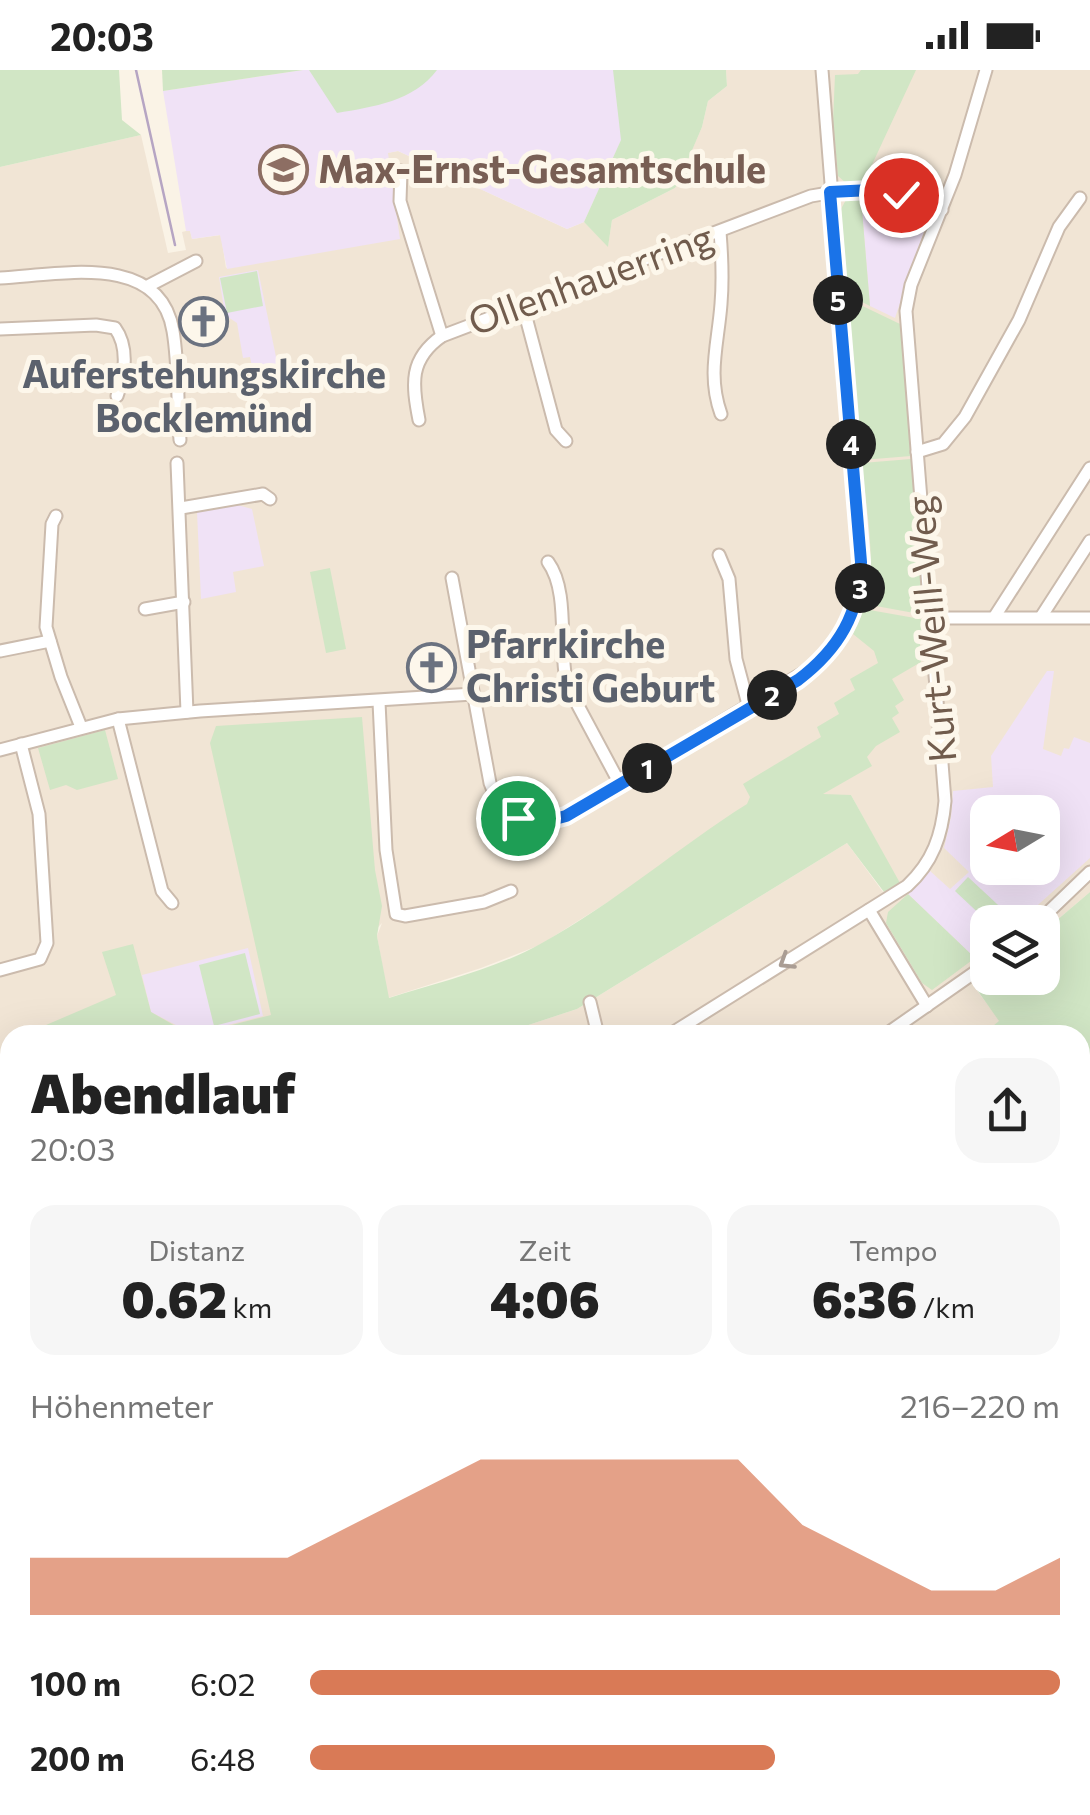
<!DOCTYPE html>
<html lang="de">
<head>
<meta charset="utf-8">
<style>
	:root { --surface:#fff; --page:#f6f6f6; --text:#222; --muted:#767676; --accent:#d97a56 }
	body { margin:0; font-family:Commissioner,sans-serif; background:var(--page); color:var(--text); height:100vh; display:flex; flex-direction:column; font-size:38px; white-space:nowrap }
	* { box-sizing:border-box; margin:0 }
	p { font-size:32px; color:var(--muted) }
	.icon { flex:none; width:55px; height:55px; fill:none; stroke:currentColor; stroke-width:2; stroke-linecap:round; stroke-linejoin:round }
	.map { position:relative; flex:1; overflow:hidden }
	.details { position:absolute; left:0px; top:955px; width:1090px; height:790px; display:flex; flex-direction:column; background:var(--surface); border-radius:30px 30px 0 0; box-shadow:0 10px 40px #0002 }
	.details>* { flex:none }
	.needle { width:65px; rotate:260deg }
	.fabs { position:absolute; left:970px; top:725px; display:grid; gap:20px }
	.fabs a { display:grid; place-items:center; width:90px; height:90px; border-radius:20px; background:var(--surface); box-shadow:0 10px 40px #0002; font-size:50px }
	.pin { position:absolute; display:grid; place-items:center; width:85px; height:85px; color:#fff; margin:-42px; border:5px solid #fff; border-radius:50%; box-shadow:0 2px 10px #0007 }
	.km { position:absolute; width:50px; height:50px; margin:-25px; border-radius:50%; background:#222; color:#fff; font-size:28px; line-height:50px; text-align:center }
	.round { display:grid; place-items:center; flex:none; width:105px; height:105px; border-radius:30px; background:var(--page) }
	.summary { display:flex; align-items:center; justify-content:space-between; height:170px; padding:0 30px }
	h1 { font-size:55px; font-weight:800; line-height:75px }
	.stats { display:grid; grid-template-columns:repeat(3,1fr); gap:15px; height:170px; padding:10px 30px }
	.stats div { display:grid; align-content:center; border-radius:25px; background:var(--page); text-align:center }
	.stats b { font-size:50px; font-weight:800 }
	.stats small { font-size:28px; font-weight:400 }
	.stats p { font-size:28px }
	.chart { height:280px; padding:20px 30px }
	.chart p { display:flex; justify-content:space-between }
	.chart svg { width:100%; height:180px; margin-top:10px; fill:var(--accent); opacity:.7 }
	ul { padding:0 30px; list-style:none; font-size:32px }
	li { display:grid; grid-template-columns:160px 120px 1fr; align-items:center; height:75px }
	li i { height:25px; border-radius:12px; background:var(--accent) }
	.status { display:flex; justify-content:space-between; align-items:center; height:70px; padding:0 50px; background:var(--surface); direction:ltr }
	.status svg { height:28px; fill:currentColor }
	.map>svg:first-child { display:block }
</style>
</head>
<body>
<div class="status"><b>20:03</b><svg viewBox="0 0 49 12"><path d="M0 12V9h3v3zM5 12V6h3v6zM10 12V3h3v9zM15 12V0h3v12zM26 1h20v11H26zM47 4h2v5h-2z"/></svg></div>
<div class="map">
<svg width="1090" height="1745" viewBox="0 0 1090 1745">
	<rect width="100%" height="100%" fill="#faf3e6"/>
	<!-- residential -->
	<g fill="#f1e5d5" fill-rule="evenodd">
		<path d="M 726,0 L 1090,0 L 1090,822 L 1043,862 L 1042,852 L 988,852 L 988,908 L 975,918 L 1000,951 L 982,965 L 498,965 L 577,939 L 847,773 L 883,822 L 899,813 L 851,725 L 616,827 L 540,875 L 481,898 L 388,928 L 377,866 L 382,853 L 275,965 L 10,965 L 10,1001 L 0,1000 L 0,97 L 141,65 L 168,183 L 186,180 L 182,162 L 190,160 L 192,169 L 221,165 L 226,198 L 387,83 L 398,81 L 567,159 L 584,152 L 608,176 L 612,150 L 675,118 L 691,97 L 686,93 L 702,57 L 708,31 L 727,16 ZM 988,742 L 1042,742 L 1042,798 L 988,798 Z"/>
		<path d="M 0,1057 L 10,1058 L 10,1518 L 0,1513 Z"/>
	</g>
	<!-- commercial -->
	<g fill="#f9e5da">
		<path d="M 1090,1419 L 1090,1745 L 1010,1745 L 1013,1735 L 1080,1735 L 1080,1459 Z"/>
		<path d="M 279,1735 L 956,1735 L 951,1745 L 275,1745 Z"/>
	</g>
	<!-- education -->
	<g fill="#f0e2f6" fill-rule="evenodd">
		<path d="M 303,0 L 619,0 L 630,51 L 584,152 L 567,159 L 398,81 L 388,83 L 400,169 L 227,199 L 220,165 L 192,169 L 190,161 L 186,161 L 163,21 Z"/>
		<path d="M 861,128 L 904,134 L 925,158 L 895,248 L 870,236 Z"/>
		<path d="M 258,200 L 281,311 L 256,316 L 250,287 L 243,288 L 237,253 L 225,245 L 219,207 Z"/>
		<path d="M 234,434 L 252,439 L 264,496 L 233,502 L 236,522 L 201,529 L 197,442 Z"/>
		<path d="M 1047,601 L 1054,601 L 1043,679 L 1061,686 L 1064,678 L 1069,679 L 1074,667 L 1090,673 L 1090,788 L 1019,852 L 988,852 L 987,878 L 975,888 L 908,824 L 930,801 L 950,819 L 969,802 L 944,778 L 951,747 L 953,721 L 993,717 L 991,686 ZM 988,742 L 1042,742 L 1042,798 L 988,798 Z"/>
		<path d="M 248,878 L 263,946 L 193,964 L 151,942 L 142,905 Z"/>
	</g>
	<!-- green -->
	<g fill="#d1e6c5">
		<path d="M 0,0 L 119,0 L 122,50 L 141,65 L 0,97 Z"/>
		<path d="M 162,0 L 303,0 L 163,21 Z"/>
		<path d="M 309,0 L 437,0 C 414,31 373,37 337,43 Z"/>
		<path d="M 613,0 L 726,0 L 727,16 L 708,31 L 702,57 L 687,92 L 691,97 L 675,118 L 612,150 L 608,177 L 584,152 L 621,70 Z"/>
		<path d="M 861,0 L 916,0 L 863,114 L 846,113 L 838,106 L 833,52 L 835,5 L 858,4 Z"/>
		<path d="M 847,128 L 861,128 L 870,236 L 848,225 L 841,139 Z"/>
		<path d="M 257,201 L 263,236 L 227,243 L 220,208 Z"/>
		<path d="M 848,229 L 900,254 L 911,386 L 862,390 Z"/>
		<path d="M 911,389 L 925,545 L 865,534 C 878,496 865,433 862,393 Z"/>
		<path d="M 330,498 L 346,579 L 326,583 L 310,502 Z"/>
		<path d="M 864,539 L 926,550 L 927,567 L 920,574 L 921,592 L 892,609 L 904,630 L 895,636 L 899,643 L 892,648 L 900,662 L 876,676 L 867,687 L 872,696 L 823,724 L 851,725 L 900,813 L 884,822 L 847,773 L 577,939 L 498,965 L 193,965 L 271,945 L 210,673 L 216,656 L 362,647 L 375,800 L 382,836 L 377,866 L 389,928 C 440,912 496,899 542,873 C 615,833 677,778 747,734 L 750,727 L 743,714 L 821,667 L 817,657 L 839,644 L 834,633 L 855,620 L 850,609 L 878,593 L 874,581 L 853,564 Z"/>
		<path d="M 105,660 L 118,709 L 77,720 L 66,715 L 50,720 L 38,678 Z"/>
		<path d="M 968,807 L 1011,847 L 1006,852 L 988,852 L 955,821 Z"/>
		<path d="M 1090,822 L 1090,1097 L 1080,1094 L 1080,965 L 982,965 L 999,951 L 975,917 L 988,908 L 1042,908 L 1043,862 Z"/>
		<path d="M 908,824 L 975,888 L 932,920 L 922,913 L 886,853 L 888,842 Z"/>
		<path d="M 133,874 L 151,942 L 191,965 L 14,965 L 32,961 L 116,925 L 102,882 Z"/>
		<path d="M 245,883 L 260,944 L 214,956 L 199,895 Z"/>
		<path d="M 1080,1133 L 1090,1137 L 1090,1341 L 1080,1380 Z"/>
		<path d="M 154,1735 L 267,1735 L 262,1745 L 145,1745 Z"/>
		<path d="M 831,1735 L 967,1735 L 963,1745 L 832,1745 Z"/>
	</g>
	<g fill="none" stroke-linecap="round" stroke-linejoin="round">
		<defs>
			<g id="street">
				<path d="M 401,101 L 400,131 L 442,266"/>
				<path d="M 720,162 C 722,186 723,210 721,234 C 718,274 707,305 721,344"/>
				<path d="M 0,208 C 58,205 160,181 173,261 C 179,296 177,334 180,370"/>
				<path d="M 148,216 L 196,191"/>
				<path d="M 523,236 L 556,360 L 566,371"/>
				<path d="M 0,259 L 96,255 L 115,258 C 129,277 125,305 117,326"/>
				<path d="M 419,350 C 412,314 409,289 442,266 L 811,126 C 860,116 897,124 942,140"/>
				<path d="M 917,382 L 943,374 L 965,347 L 1019,250 L 1059,157 L 1080,128"/>
				<path d="M 177,393 L 187,642"/>
				<path d="M 181,438 L 263,424 L 270,429"/>
				<path d="M 56,446 L 52,454 L 46,557 L 61,607 L 81,657"/>
				<path d="M 719,485 L 729,509 L 736,589 L 749,638"/>
				<path d="M 548,492 C 570,522 558,579 567,615 L 620,714"/>
				<path d="M 452,508 L 490,713 C 503,748 532,761 566,745 L 818,594 L 832,580 L 852,545 L 859,524 L 861,492 L 822,0"/>
				<path d="M 145,539 L 184,532"/>
				<path d="M 995,546 L 1090,398"/>
				<path d="M 1041,547 L 1090,471"/>
				<path d="M 933,548 L 1090,548"/>
				<path d="M 0,581 L 50,571"/>
				<path d="M 379,632 L 386,780 L 396,844 L 405,846 L 484,832 L 511,821"/>
				<path d="M 118,649 L 162,821 L 172,833"/>
				<path d="M 0,680 L 118,649 L 200,641 L 473,624"/>
				<path d="M 869,840 L 927,936"/>
				<path d="M 1038,852 L 1090,802"/>
				<path d="M 0,900 L 40,889 L 47,873 L 39,744 L 21,674"/>
				<path d="M 590,932 L 598,965"/>
				<path d="M 669,965 L 907,816 C 933,792 942,765 945,731 L 906,241 L 911,215 L 955,105 L 986,0"/>
				<path d="M 885,965 L 988,893"/>
				<path d="M 1080,1118 L 1090,1121"/>
				<path d="M 0,1122 L 10,1124"/>
				<path d="M 0,1230 L 10,1231"/>
				<path d="M 0,1410 L 10,1414"/>
				<path d="M 266,1745 L 270,1735"/>
			</g>
			<path id="secondary" d="M 1080,1621 L 1090,1624"/>
			<g id="primary">
				<path d="M 1080,1421 L 1090,1381"/>
				<path d="M 984,1745 L 987,1735"/>
				<path d="M 1003,1745 L 1006,1735"/>
			</g>
			<path id="highway" d="M 0,1735 L 23,1745"/>
		</defs>
		<!-- street casing -->
		<use href="#street" stroke="#cbbbad" stroke-width="15"/>
		<!-- secondary casing -->
		<use href="#secondary" stroke="#cdbcab" stroke-width="19"/>
		<!-- primary casing -->
		<use href="#primary" stroke="#d7d1cd" stroke-width="21"/>
		<!-- highway casing -->
		<use href="#highway" stroke="#d7d1cd" stroke-width="24"/>
		<!-- street -->
		<use href="#street" stroke="#fff" stroke-width="11"/>
		<!-- secondary -->
		<use href="#secondary" stroke="#fff" stroke-width="15"/>
		<!-- primary -->
		<use href="#primary" stroke="#f3d9a4" stroke-width="18"/>
		<!-- highway -->
		<use href="#highway" stroke="#efbaa2" stroke-width="20"/>
		<!-- tram -->
		<path stroke="#b6a5c3" stroke-width="2.5" d="M 136,0 L 175,175"/>
	</g>
	<!-- one-way arrows -->
	<defs><path id="oneway-chevron" d="M-2-3.5L2.5 0L-2 3.5" fill="none" stroke-width="1.6" stroke-linecap="round" stroke-linejoin="round" transform="scale(2.5)"/></defs>
	<use stroke="#aa9d94" href="#oneway-chevron" transform="translate(786 892) rotate(148)"/>
	<g fill="none" stroke-linecap="round" stroke-linejoin="round">
		<defs>
			<path id="route" d="M 518,748 L 540,753 L 566,746 L 798,610 C 839,579 860,543 861,492 L 830,122 L 871,120 L 901,125"/>
		</defs>
		<!-- route casing -->
		<use href="#route" stroke="#fff" stroke-width="20"/>
		<!-- route -->
		<use href="#route" stroke="#1a73e8" stroke-width="12"/>
	</g>
	<!-- icons -->
	<defs>
		<symbol id="school-ring" viewBox="-11 -11 22 22"><circle r="9.5" fill="#fdf7eb" stroke="#8d6e63" stroke-width="1.5"/><path d="M0-5L7-2L0 1L-7-2ZM-4 1L0 2.5L4 1V4Q0 6-4 4Z" fill="#8d6e63"/></symbol>
		<symbol id="church-ring" viewBox="-11 -11 22 22"><circle r="9.5" fill="#fdf7eb" stroke="#6b7280" stroke-width="1.5"/><path d="M-1.2-6h2.4v3.5h3.3v2.4h-3.3V6h-2.4V-.1h-3.3v-2.4h3.3Z" fill="#6b7280"/></symbol>
	</defs>
	<g fill-rule="evenodd">
		<use href="#school-ring" x="256" y="72" width="55" height="55"/>
		<use href="#church-ring" x="176" y="224" width="55" height="55"/>
		<use href="#church-ring" x="404" y="570" width="55" height="55"/>
	</g>
	<g text-anchor="middle" stroke-width="10" stroke-linejoin="round" paint-order="stroke">
		<!-- education labels -->
		<g font-size="38" font-weight="bold" fill="#785e54" stroke="#fdf7eb" text-anchor="start">
			<text x="318" y="113">Max-Ernst-Gesamtschule</text>
		</g>
		<!-- street labels -->
		<g font-size="38" fill="#715c4d" stroke="#fdf7eb">
			<text transform="translate(591 210) rotate(-20)" y="13">Ollenhauerring</text>
			<text transform="translate(932 559) rotate(-95)" y="13">Kurt-Weill-Weg</text>
		</g>
		<!-- worship labels -->
		<g font-size="38" font-weight="bold" fill="#5b616d" stroke="#fdf7eb">
			<text x="204" y="318">Auferstehungskirche<tspan x="204" dy="44">Bocklemünd</tspan></text>
			<text x="466" y="588" text-anchor="start">Pfarrkirche<tspan x="466" dy="44">Christi Geburt</tspan></text>
		</g>
	</g>
</svg>
<div class="fabs">
<a><svg class="needle" viewBox="-14 -14 28 28"><path d="M0-13l5 13h-10z" fill="#e53935"/><path d="M0 13l5-13h-10z" fill="#767676"/></svg></a>
<a><svg class="icon" aria-label="layers" viewBox="0 0 24 24"><path d="M12 4l9 5-9 5-9-5zM3 14l9 5 9-5"/></svg></a>
</div>
<div class="pin" style="left:518px;top:748px;background:#1e9e55"><svg class="icon" aria-label="arrive" viewBox="0 0 24 24"><path d="M6 21V4h12l-3 4 3 4H6"/></svg></div>
<div class="pin" style="left:901px;top:125px;background:#d93025"><svg class="icon" aria-label="check" viewBox="0 0 24 24"><path d="M5 12l5 5 9-10"/></svg></div>
<b class="km" style="left:647px;top:698px">1</b>
<b class="km" style="left:772px;top:625px">2</b>
<b class="km" style="left:860px;top:518px">3</b>
<b class="km" style="left:851px;top:374px">4</b>
<b class="km" style="left:838px;top:230px">5</b>
<section class="details">
<div class="summary"><div><h1>Abendlauf</h1><p>20:03</p></div><a class="round"><svg class="icon" aria-label="share" viewBox="0 0 24 24"><path d="M12 15V3M7 8l5-5 5 5M5 13v7h14v-7"/></svg></a></div>
<div class="stats">
<div><p>Distanz</p><b>0.62<small> km</small></b></div>
<div><p>Zeit</p><b>4:06</b></div>
<div><p>Tempo</p><b>6:36<small> /km</small></b></div>
</div>
<div class="chart"><p><span>Höhenmeter</span>216–220 m</p>
<svg viewBox="0 0 160 44" preserveAspectRatio="none"><path d="M0 44V30L10 30L20 30L30 30L40 30L50 22L60 14L70 6L80 6L90 6L100 6L110 6L120 22L130 30L140 38L150 38L160 30V44z"/></svg>
</div>
<ul>
<li><b>100 m</b>6:02<i style="width:100%"></i></li>
<li><b>200 m</b>6:48<i style="width:62%"></i></li>
</ul>
</section>
</div>
</body>
</html>
